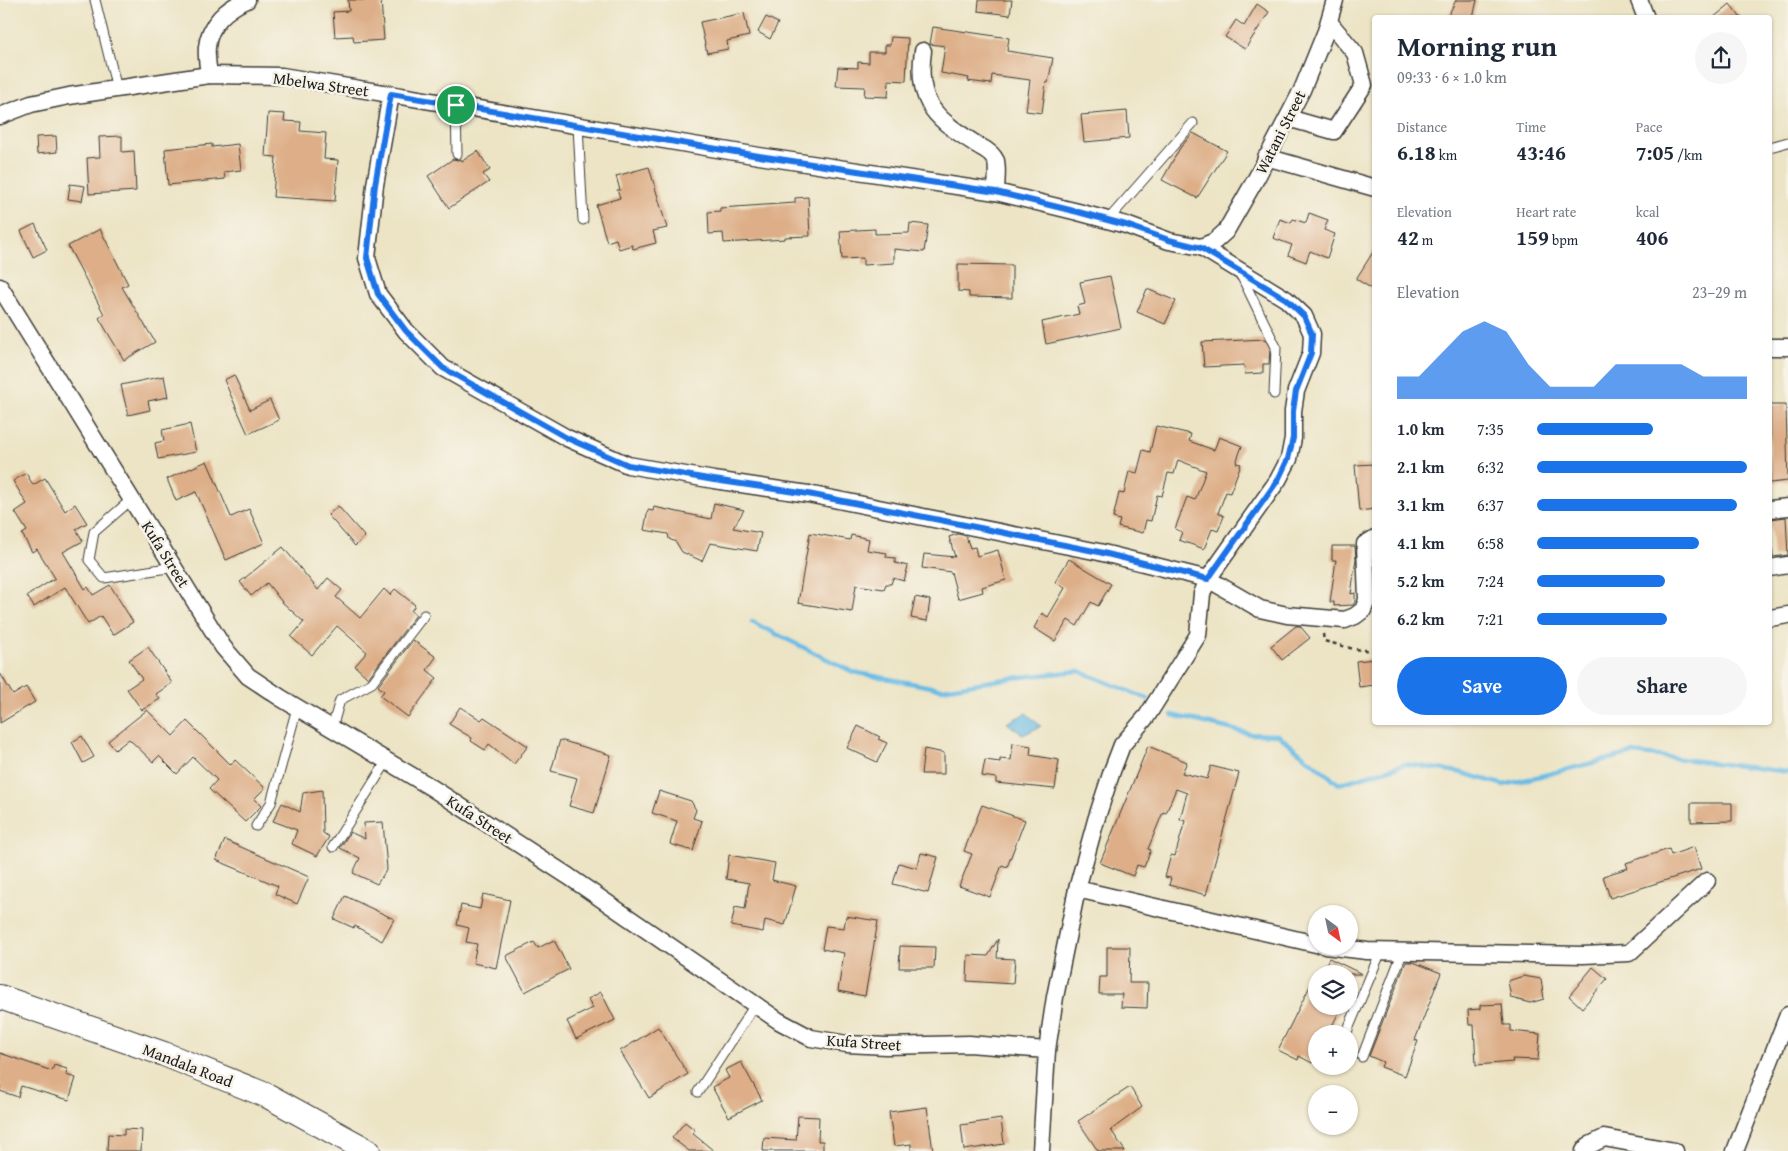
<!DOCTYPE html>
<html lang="en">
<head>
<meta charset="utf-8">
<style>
	:root { --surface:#fff; --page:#f6f6f7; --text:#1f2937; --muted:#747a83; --accent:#1a73e8 }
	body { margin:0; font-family:"Gentium Book Plus",serif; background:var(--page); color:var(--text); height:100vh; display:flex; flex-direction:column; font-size:19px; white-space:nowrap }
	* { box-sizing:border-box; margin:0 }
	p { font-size:16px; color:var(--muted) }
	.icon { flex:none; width:28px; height:28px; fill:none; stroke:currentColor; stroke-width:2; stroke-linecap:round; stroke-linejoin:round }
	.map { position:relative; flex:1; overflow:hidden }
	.drawer { position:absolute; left:1372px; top:15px; width:400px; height:710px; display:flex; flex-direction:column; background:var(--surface); border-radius:5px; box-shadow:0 1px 4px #0004 }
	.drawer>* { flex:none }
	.needle { width:32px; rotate:147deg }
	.fabs { position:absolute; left:1308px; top:905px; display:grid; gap:10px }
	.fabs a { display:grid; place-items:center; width:50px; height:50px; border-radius:50%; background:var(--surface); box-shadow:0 1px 4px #0004; font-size:25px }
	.pin { position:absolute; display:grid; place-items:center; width:42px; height:42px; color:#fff; margin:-21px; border:2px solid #fff; border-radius:50%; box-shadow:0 1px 5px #0007 }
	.round { display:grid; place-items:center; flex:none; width:52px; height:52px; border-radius:26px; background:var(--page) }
	.summary { display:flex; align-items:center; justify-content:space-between; height:85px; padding:0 25px }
	h1 { font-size:28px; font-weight:700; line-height:38px }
	.metrics { display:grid; grid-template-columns:repeat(3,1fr); gap:8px; height:85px; padding:5px 25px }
	.metrics div { display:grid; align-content:center }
	.metrics b { font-size:21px; font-weight:700 }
	.metrics small { font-size:14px; font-weight:400 }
	.metrics p { font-size:14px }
	.chart { height:140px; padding:10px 25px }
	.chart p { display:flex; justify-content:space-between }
	.chart svg { width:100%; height:90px; margin-top:5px; fill:var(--accent); opacity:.7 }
	.cta { display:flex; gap:10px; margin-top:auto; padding:10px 25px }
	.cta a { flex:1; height:58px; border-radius:30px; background:var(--accent); color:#fff; font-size:20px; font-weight:700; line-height:58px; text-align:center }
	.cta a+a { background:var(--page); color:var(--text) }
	ul { padding:0 25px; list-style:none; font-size:16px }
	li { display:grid; grid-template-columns:80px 60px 1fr; align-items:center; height:38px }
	li i { height:12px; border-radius:6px; background:var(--accent) }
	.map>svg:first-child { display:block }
</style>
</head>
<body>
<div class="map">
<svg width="1788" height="1151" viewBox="0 0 1788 1151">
	<rect width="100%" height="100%" fill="#f7f3e8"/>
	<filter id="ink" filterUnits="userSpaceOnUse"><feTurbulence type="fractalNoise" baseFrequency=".02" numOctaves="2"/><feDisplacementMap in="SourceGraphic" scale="10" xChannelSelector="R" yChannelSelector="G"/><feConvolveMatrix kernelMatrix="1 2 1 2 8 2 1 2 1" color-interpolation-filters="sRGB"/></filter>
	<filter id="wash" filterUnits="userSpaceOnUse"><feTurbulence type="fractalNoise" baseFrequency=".0096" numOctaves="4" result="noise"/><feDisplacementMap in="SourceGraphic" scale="20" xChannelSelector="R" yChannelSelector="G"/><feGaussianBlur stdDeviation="1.12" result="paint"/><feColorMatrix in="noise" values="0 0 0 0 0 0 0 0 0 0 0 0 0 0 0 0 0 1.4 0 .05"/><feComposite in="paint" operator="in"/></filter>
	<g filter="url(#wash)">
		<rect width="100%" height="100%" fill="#ece4c5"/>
		<!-- water -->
		<path fill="#6abce5" stroke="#436c80" d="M 1026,713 L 1041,726 L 1023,735 L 1007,723 Z"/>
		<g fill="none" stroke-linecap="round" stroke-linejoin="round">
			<!-- stream -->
			<g stroke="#6abce5" stroke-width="4.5">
				<path d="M 752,622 L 853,672 L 942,689 L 1012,678 L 1079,671 L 1148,699"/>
				<path d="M 1172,715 L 1251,734 L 1278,735 L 1339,784 L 1406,764 L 1459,772 L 1504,785 L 1633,753 L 1788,772"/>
			</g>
		</g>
		<g id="blocks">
			<!-- building -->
			<g fill="#ddae87">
				<path d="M 348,0 L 381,0 L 384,40 L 354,42 L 353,36 L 335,37 L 333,12 L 349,11 Z"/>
				<path d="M 979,0 L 1012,0 L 1010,15 L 978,11 Z"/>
				<path d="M 1456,0 L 1477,0 L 1473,18 L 1447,18 Z"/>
				<path d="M 1257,4 L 1269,12 L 1245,49 L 1225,37 L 1236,20 L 1244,26 Z"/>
				<path d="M 1730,4 L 1741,18 L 1713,18 Z"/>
				<path d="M 744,13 L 749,36 L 727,41 L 728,49 L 707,53 L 700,22 Z"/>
				<path d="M 766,17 L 778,23 L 770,39 L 758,32 Z"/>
				<path d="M 933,27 L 1009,38 L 1007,51 L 1053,58 L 1048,83 L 1046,82 L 1042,113 L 1026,111 L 1030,80 L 992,75 L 991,84 L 968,81 L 969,78 L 941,73 L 945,46 L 930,44 Z"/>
				<path d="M 891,37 L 908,38 L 906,81 L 889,80 L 888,97 L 864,96 L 865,87 L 836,86 L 838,67 L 858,68 L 858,62 L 869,63 L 869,52 L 885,52 L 885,45 L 890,45 Z"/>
				<path d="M 1127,111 L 1129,138 L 1084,142 L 1081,115 Z"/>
				<path d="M 268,113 L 285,114 L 284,121 L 301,122 L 300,131 L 326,133 L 324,159 L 338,160 L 335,201 L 273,197 L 276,157 L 265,156 Z"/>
				<path d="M 1193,133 L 1227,151 L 1197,198 L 1162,180 L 1180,148 Z"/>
				<path d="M 56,136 L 57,152 L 37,154 L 36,137 Z"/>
				<path d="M 122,136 L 122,152 L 134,151 L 136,191 L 89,194 L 87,158 L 100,157 L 99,137 Z"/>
				<path d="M 212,144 L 212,147 L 238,144 L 241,170 L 224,172 L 225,179 L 168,185 L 165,149 Z"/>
				<path d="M 478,151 L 490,170 L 483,174 L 489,182 L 449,208 L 428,176 L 453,159 L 458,160 L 461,159 L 462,161 Z"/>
				<path d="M 649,167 L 667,228 L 653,231 L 656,243 L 633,249 L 632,245 L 619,249 L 616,239 L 607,242 L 596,205 L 620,198 L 617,190 L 620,190 L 616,176 Z"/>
				<path d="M 70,184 L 85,186 L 82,201 L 68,199 Z"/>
				<path d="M 808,197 L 810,236 L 785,237 L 785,239 L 724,243 L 723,233 L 709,234 L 708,212 L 720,211 L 720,208 L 795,203 L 795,198 Z"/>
				<path d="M 1309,213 L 1328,220 L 1324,230 L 1335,234 L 1327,258 L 1310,251 L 1306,262 L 1288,255 L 1292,245 L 1273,238 L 1280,219 L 1291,223 L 1293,219 L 1306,223 Z"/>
				<path d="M 910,223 L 928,225 L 924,252 L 894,249 L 894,263 L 863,265 L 863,258 L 842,259 L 840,231 L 875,229 L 875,234 L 909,233 Z"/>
				<path d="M 35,224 L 47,250 L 33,257 L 21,231 Z"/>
				<path d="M 100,229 L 128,284 L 122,287 L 155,342 L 124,360 L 99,318 L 104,314 L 68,246 Z"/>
				<path d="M 1375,249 L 1375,281 L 1371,288 L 1356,279 Z"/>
				<path d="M 958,264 L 1012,265 L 1012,298 L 969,297 L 969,292 L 958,291 Z"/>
				<path d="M 1110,276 L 1121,328 L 1046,344 L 1042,322 L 1079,314 L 1077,306 L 1085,304 L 1080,282 Z"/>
				<path d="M 1147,289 L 1176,301 L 1165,324 L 1137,312 Z"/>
				<path d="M 1265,339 L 1270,348 L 1269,364 L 1263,364 L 1263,373 L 1245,374 L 1244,365 L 1204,367 L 1202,342 Z"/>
				<path d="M 234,375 L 250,410 L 270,400 L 279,420 L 248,434 L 224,380 Z"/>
				<path d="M 164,376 L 168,397 L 148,401 L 150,410 L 128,415 L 121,385 Z"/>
				<path d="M 1770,405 L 1786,405 L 1788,481 L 1770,483 Z"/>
				<path d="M 190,424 L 196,452 L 158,459 L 155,443 L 164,441 L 162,430 Z"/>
				<path d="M 1156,426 L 1191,434 L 1189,441 L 1214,450 L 1219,437 L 1242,446 L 1236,463 L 1241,464 L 1230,493 L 1226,492 L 1218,513 L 1224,516 L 1218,531 L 1212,529 L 1204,549 L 1179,540 L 1182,532 L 1175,529 L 1187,497 L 1195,500 L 1206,471 L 1178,460 L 1174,474 L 1168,473 L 1162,496 L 1157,495 L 1151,521 L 1146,520 L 1143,533 L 1118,527 L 1120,520 L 1113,518 L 1119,493 L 1124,494 L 1129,471 L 1137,473 L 1143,450 L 1150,452 Z"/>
				<path d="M 207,461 L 231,517 L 249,509 L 264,543 L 226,560 L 196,492 L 176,501 L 167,479 Z"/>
				<path d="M 1375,464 L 1375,509 L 1359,511 L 1355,465 Z"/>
				<path d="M 26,473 L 33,485 L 45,478 L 65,511 L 75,504 L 87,523 L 76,529 L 83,541 L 63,552 L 85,589 L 88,587 L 93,595 L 110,585 L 133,622 L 113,635 L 101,616 L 88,624 L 65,587 L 34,607 L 27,596 L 55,578 L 37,549 L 32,552 L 22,534 L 27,531 L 15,512 L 27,504 L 13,481 Z"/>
				<path d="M 714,503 L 744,510 L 733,528 L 761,533 L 757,551 L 710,543 L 702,561 L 682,552 L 676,542 L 669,539 L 668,534 L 644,530 L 648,510 L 653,511 L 654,507 L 711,519 Z"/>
				<path d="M 338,506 L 365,537 L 355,546 L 328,515 Z"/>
				<path d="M 1786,517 L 1788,555 L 1773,557 L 1770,519 Z"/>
				<path d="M 810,533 L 850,540 L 851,535 L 869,539 L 867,550 L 887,553 L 886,557 L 895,558 L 895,563 L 908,566 L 904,581 L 893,578 L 891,584 L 886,584 L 884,589 L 856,585 L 852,612 L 798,603 Z"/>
				<path d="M 958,534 L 966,536 L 970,548 L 975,547 L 977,556 L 998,550 L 1006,580 L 982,587 L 983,592 L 958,599 L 951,572 L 922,568 L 924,554 L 955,557 L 949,537 Z"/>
				<path d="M 1332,546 L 1355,546 L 1356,559 L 1351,594 L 1355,593 L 1355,602 L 1353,605 L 1334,606 L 1334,602 L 1330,602 L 1336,560 L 1332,560 Z"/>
				<path d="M 283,547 L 318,590 L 328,578 L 342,590 L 336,597 L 360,618 L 384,589 L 390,595 L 395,589 L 415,605 L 411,611 L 416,615 L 368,678 L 355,666 L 367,652 L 337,626 L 312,655 L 291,637 L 304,622 L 282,602 L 267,583 L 251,596 L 240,582 Z"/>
				<path d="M 1069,559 L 1111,584 L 1098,606 L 1091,602 L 1077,626 L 1068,620 L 1055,641 L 1034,628 L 1042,613 L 1048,617 L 1065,588 L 1055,582 Z"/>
				<path d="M 915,597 L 930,600 L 927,621 L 911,618 Z"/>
				<path d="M 1296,626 L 1300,626 L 1310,638 L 1282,660 L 1271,646 Z"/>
				<path d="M 413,640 L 436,657 L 427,670 L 437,678 L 408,717 L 380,696 L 384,691 L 378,686 Z"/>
				<path d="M 148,647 L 172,683 L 156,694 L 160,699 L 142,710 L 127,689 L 142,679 L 129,660 Z"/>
				<path d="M 1375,659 L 1375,685 L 1359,687 L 1356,661 Z"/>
				<path d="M 0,673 L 13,695 L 26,687 L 35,702 L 0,723 Z"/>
				<path d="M 460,707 L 481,720 L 484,717 L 528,746 L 514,764 L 489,744 L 485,750 L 471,741 L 472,738 L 449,724 Z"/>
				<path d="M 147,710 L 173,736 L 187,721 L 231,765 L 235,760 L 265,788 L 254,799 L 261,806 L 245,822 L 209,789 L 217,780 L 193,757 L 177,774 L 159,756 L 153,762 L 129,739 L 115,750 L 108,741 Z"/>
				<path d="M 858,726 L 880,737 L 878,739 L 887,743 L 877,762 L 847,748 Z"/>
				<path d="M 82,736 L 94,757 L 83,763 L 72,742 Z"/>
				<path d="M 560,740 L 611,755 L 594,813 L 569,806 L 577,778 L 551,771 Z"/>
				<path d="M 1013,743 L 1031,746 L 1030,755 L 1059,760 L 1055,789 L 996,783 L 996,778 L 982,776 L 985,760 L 1000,762 L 1000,759 L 1011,760 Z"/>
				<path d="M 1148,746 L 1187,762 L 1182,773 L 1207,779 L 1211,766 L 1239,773 L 1206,895 L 1169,885 L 1171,878 L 1165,877 L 1171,855 L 1175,856 L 1185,821 L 1180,819 L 1187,793 L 1176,789 L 1166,813 L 1163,812 L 1148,849 L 1151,850 L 1144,867 L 1137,865 L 1133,876 L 1100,863 Z"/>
				<path d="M 924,749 L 944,753 L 944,774 L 921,774 Z"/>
				<path d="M 322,790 L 323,833 L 329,837 L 317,856 L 292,844 L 297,830 L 273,821 L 282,803 L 300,812 L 303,793 Z"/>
				<path d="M 659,791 L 691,801 L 696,810 L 693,818 L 702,821 L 693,851 L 670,844 L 677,821 L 652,813 Z"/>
				<path d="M 1691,803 L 1732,803 L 1732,821 L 1691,822 Z"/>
				<path d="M 982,805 L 1025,820 L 1007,867 L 1002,865 L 990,897 L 959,886 L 972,854 L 964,851 Z"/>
				<path d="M 383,822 L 387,869 L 377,884 L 353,873 L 360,858 L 340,848 L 350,832 L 365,839 L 364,823 Z"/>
				<path d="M 225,840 L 309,877 L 297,904 L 275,894 L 278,886 L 216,860 Z"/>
				<path d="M 1694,847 L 1701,869 L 1610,898 L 1603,876 L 1628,868 L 1626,863 L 1669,849 L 1671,855 Z"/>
				<path d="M 921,853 L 938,857 L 928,893 L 893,884 L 899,863 L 917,868 Z"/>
				<path d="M 729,855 L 775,863 L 772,880 L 796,886 L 785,925 L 765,920 L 763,932 L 731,926 L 735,907 L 745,909 L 749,883 L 726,879 Z"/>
				<path d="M 483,894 L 510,900 L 496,968 L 473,963 L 477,944 L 466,942 L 469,928 L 457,925 L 461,905 L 480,909 Z"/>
				<path d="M 345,896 L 394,919 L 382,941 L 355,926 L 354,928 L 334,919 Z"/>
				<path d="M 846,916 L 878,921 L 865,996 L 838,991 L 844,953 L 822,949 L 826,926 L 844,928 Z"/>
				<path d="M 998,939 L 997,958 L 1015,959 L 1013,984 L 967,981 L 968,955 L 988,956 Z"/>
				<path d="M 554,940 L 569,969 L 525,992 L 506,956 L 534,942 L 538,948 Z"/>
				<path d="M 900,946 L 935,947 L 934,968 L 899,968 Z"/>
				<path d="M 1107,947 L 1130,947 L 1129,983 L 1148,983 L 1147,1008 L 1121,1007 L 1122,994 L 1099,994 L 1100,977 L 1107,977 Z"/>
				<path d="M 1329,958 L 1362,974 L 1321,974 Z"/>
				<path d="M 1406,962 L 1413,962 L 1441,973 L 1415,1040 L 1418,1041 L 1405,1076 L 1381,1067 L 1383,1062 L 1369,1056 Z"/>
				<path d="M 1593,967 L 1607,979 L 1582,1008 L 1569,996 Z"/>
				<path d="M 1316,974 L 1316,1006 L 1342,1006 L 1328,1034 L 1316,1034 L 1316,1055 L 1312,1063 L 1299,1056 L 1298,1060 L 1278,1050 Z"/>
				<path d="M 1523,976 L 1541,979 L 1544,999 L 1530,1003 L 1511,998 L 1508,981 Z"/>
				<path d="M 601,992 L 615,1020 L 576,1039 L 567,1021 L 593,1008 L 588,999 Z"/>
				<path d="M 1502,1004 L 1504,1025 L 1511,1025 L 1511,1031 L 1540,1034 L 1538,1060 L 1512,1059 L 1513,1062 L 1476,1065 L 1474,1025 L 1469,1025 L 1468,1010 L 1480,1009 L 1480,1005 Z"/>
				<path d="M 658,1027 L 688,1074 L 649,1098 L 620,1051 Z"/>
				<path d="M 0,1053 L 52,1071 L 54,1065 L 67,1069 L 66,1075 L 76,1078 L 69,1100 L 21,1086 L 18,1097 L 0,1091 Z"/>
				<path d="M 741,1062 L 762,1100 L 729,1117 L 712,1087 L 729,1078 L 725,1070 Z"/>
				<path d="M 1130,1087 L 1142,1107 L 1111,1130 L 1125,1151 L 1098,1151 L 1078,1121 Z"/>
				<path d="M 927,1107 L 933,1151 L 911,1151 L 911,1144 L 894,1146 L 889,1112 Z"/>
				<path d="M 798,1116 L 819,1117 L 818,1141 L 823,1141 L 823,1151 L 763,1151 L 764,1138 L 796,1140 Z"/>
				<path d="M 1001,1119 L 1004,1144 L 964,1150 L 961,1125 Z"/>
				<path d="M 685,1122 L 695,1130 L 692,1133 L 714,1151 L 689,1151 L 672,1138 Z"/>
				<path d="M 124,1129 L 142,1130 L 141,1151 L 107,1151 L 108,1134 L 124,1135 Z"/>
			</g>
		</g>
	</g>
	<g filter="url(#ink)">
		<use href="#blocks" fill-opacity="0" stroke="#3b3a35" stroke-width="1"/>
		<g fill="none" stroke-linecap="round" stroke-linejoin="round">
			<defs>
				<g id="lane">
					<path d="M 95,0 L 117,89"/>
					<path d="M 456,105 L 457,154"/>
					<path d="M 578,126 L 583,220"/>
					<path d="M 1770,147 L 1788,142"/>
					<path d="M 1108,220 L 1193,123"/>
					<path d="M 1241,275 L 1276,347 L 1274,394"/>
					<path d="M 132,499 L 94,532 L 89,560 L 104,578 L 174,567"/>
					<path d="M 332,728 L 340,700 L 372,683 L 424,615"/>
					<path d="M 256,826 L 271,803 L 297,708"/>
					<path d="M 333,847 L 387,761"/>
					<path d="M 1346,1034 L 1381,951"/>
					<path d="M 1362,1057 L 1403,951"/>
					<path d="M 698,1092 L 755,1005"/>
				</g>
				<g id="street">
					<path d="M 1639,0 L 1646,18"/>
					<path d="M 923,51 C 915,105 938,120 979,146 C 985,149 993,154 996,161 C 998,170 996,183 996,192"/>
					<path d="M 209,75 C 208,66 206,56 207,47 C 209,24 227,8 247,0"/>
					<path d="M 391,94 L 375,185 L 367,258 L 378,294 L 406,331 L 443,368 L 567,438 L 628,465 L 714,480 L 808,494 L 1099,552 L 1208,579 L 1260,609 L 1287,615 L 1345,620 L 1355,616 L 1363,610 L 1367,600 L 1365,544 L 1375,538"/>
					<path d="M 0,116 L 31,104 L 69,96 L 209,75 L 282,76 L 759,156 L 996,192 L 1078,212 L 1126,225 L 1169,241 L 1201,247 L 1286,299 L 1304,316 L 1312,334 L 1311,353 L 1296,391 L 1293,411 L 1293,438 L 1289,459 L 1278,480 L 1208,579 L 1202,594 L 1198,635 L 1147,716 L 1122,745 L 1112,771 L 1096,820 L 1077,889 L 1055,997 L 1047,1050"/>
					<path d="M 1288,118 L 1334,131 L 1364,85 L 1355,53 L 1329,22"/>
					<path d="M 1266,157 L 1375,188"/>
					<path d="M 1201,247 L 1215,241 L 1226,231 L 1257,177 L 1302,90 L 1326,31 L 1335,0"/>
					<path d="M 0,287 L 223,647 L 248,676 L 281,698 L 429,786 L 568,876 L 779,1021 L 811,1038 L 847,1044 L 886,1046 L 969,1044 L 1047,1050 L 1041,1151"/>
					<path d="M 1770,347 L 1788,347"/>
					<path d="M 1770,509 L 1788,507"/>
					<path d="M 1770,568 L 1788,565"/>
					<path d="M 1770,618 L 1788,615"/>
					<path d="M 1077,889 L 1316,944"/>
					<path d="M 1325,946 L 1367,951 L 1583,955 L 1629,953 L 1707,881"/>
					<path d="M 1584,1151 L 1588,1146 L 1604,1138 L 1675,1151"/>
					<path d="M 1735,1151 L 1788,1015"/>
				</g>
				<path id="secondary" d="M 0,997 L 164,1054 L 268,1096 L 368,1151"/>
			</defs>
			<!-- lane casing -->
			<use href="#lane" stroke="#3b3a35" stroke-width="11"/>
			<!-- street casing -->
			<use href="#street" stroke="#3b3a35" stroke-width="19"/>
			<!-- secondary casing -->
			<use href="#secondary" stroke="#3b3a35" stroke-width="26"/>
			<!-- path -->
			<path stroke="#3b3a35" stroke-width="2.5" stroke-dasharray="4 4" stroke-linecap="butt" d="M 1323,634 L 1324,641 L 1354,649 L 1375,651"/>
			<!-- lane -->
			<use href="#lane" stroke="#fff" stroke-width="9"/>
			<!-- street -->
			<use href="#street" stroke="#fff" stroke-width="16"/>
			<!-- secondary -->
			<use href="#secondary" stroke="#fff" stroke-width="24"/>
		</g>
	</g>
	<g fill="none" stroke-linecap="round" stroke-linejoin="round" filter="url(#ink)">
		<defs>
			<path id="route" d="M 391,94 L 759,156 L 996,192 L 1078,212 L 1126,225 L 1169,240 L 1201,248 L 1286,299 L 1304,316 L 1312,334 L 1311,353 L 1296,391 L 1293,411 L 1293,438 L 1288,459 L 1278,480 L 1208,579 L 1099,552 L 980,528 L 808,494 L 714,480 L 628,465 L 567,438 L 443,368 L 406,331 L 378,294 L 367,258 L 375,185 Z"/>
		</defs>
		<!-- route casing -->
		<use href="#route" stroke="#fff" stroke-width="10"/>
		<!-- route -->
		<use href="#route" stroke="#1a73e8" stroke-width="6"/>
	</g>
	<g text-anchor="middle" stroke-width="5" stroke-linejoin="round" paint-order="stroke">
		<!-- street labels -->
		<g font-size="16" fill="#1c1c1c" stroke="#f7f3e8">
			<text transform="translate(321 84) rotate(8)" y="6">Mbelwa Street</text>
			<text transform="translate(1280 132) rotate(-63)" y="6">Watani Street</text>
			<text transform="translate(166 554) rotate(58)" y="6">Kufa Street</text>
			<text transform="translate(480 819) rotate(33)" y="6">Kufa Street</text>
			<text transform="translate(864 1042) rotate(4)" y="6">Kufa Street</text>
			<text transform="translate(188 1065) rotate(21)" y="6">Mandala Road</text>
		</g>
	</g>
</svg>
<div class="fabs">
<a><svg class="needle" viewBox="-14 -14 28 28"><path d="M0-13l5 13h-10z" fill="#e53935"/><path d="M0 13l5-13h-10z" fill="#747a83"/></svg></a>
<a><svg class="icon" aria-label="layers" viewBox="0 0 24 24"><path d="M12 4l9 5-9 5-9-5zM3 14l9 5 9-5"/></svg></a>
<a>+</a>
<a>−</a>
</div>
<div class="pin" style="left:456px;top:105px;background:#1e9e55"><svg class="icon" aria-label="arrive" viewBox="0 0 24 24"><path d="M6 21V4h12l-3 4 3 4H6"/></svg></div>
<section class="drawer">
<div class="summary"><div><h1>Morning run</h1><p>09:33 · 6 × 1.0 km</p></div><a class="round"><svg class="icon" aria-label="share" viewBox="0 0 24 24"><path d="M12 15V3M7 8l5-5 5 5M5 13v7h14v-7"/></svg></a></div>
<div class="metrics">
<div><p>Distance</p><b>6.18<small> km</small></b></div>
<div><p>Time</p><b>43:46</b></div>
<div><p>Pace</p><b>7:05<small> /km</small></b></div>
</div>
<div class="metrics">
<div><p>Elevation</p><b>42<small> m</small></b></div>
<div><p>Heart rate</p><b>159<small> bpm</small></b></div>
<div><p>kcal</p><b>406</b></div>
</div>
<div class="chart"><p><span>Elevation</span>23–29 m</p>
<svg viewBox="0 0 160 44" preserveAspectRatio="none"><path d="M0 44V33L10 33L20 22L30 11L40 6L50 11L60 27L70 38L80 38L90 38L100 27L110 27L120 27L130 27L140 33L150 33L160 33V44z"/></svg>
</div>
<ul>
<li><b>1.0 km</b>7:35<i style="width:55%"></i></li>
<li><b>2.1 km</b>6:32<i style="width:100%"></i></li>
<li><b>3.1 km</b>6:37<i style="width:95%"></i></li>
<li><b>4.1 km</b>6:58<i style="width:77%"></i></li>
<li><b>5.2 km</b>7:24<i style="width:61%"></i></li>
<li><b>6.2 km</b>7:21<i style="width:62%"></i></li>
</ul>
<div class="cta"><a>Save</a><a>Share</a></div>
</section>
</div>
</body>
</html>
